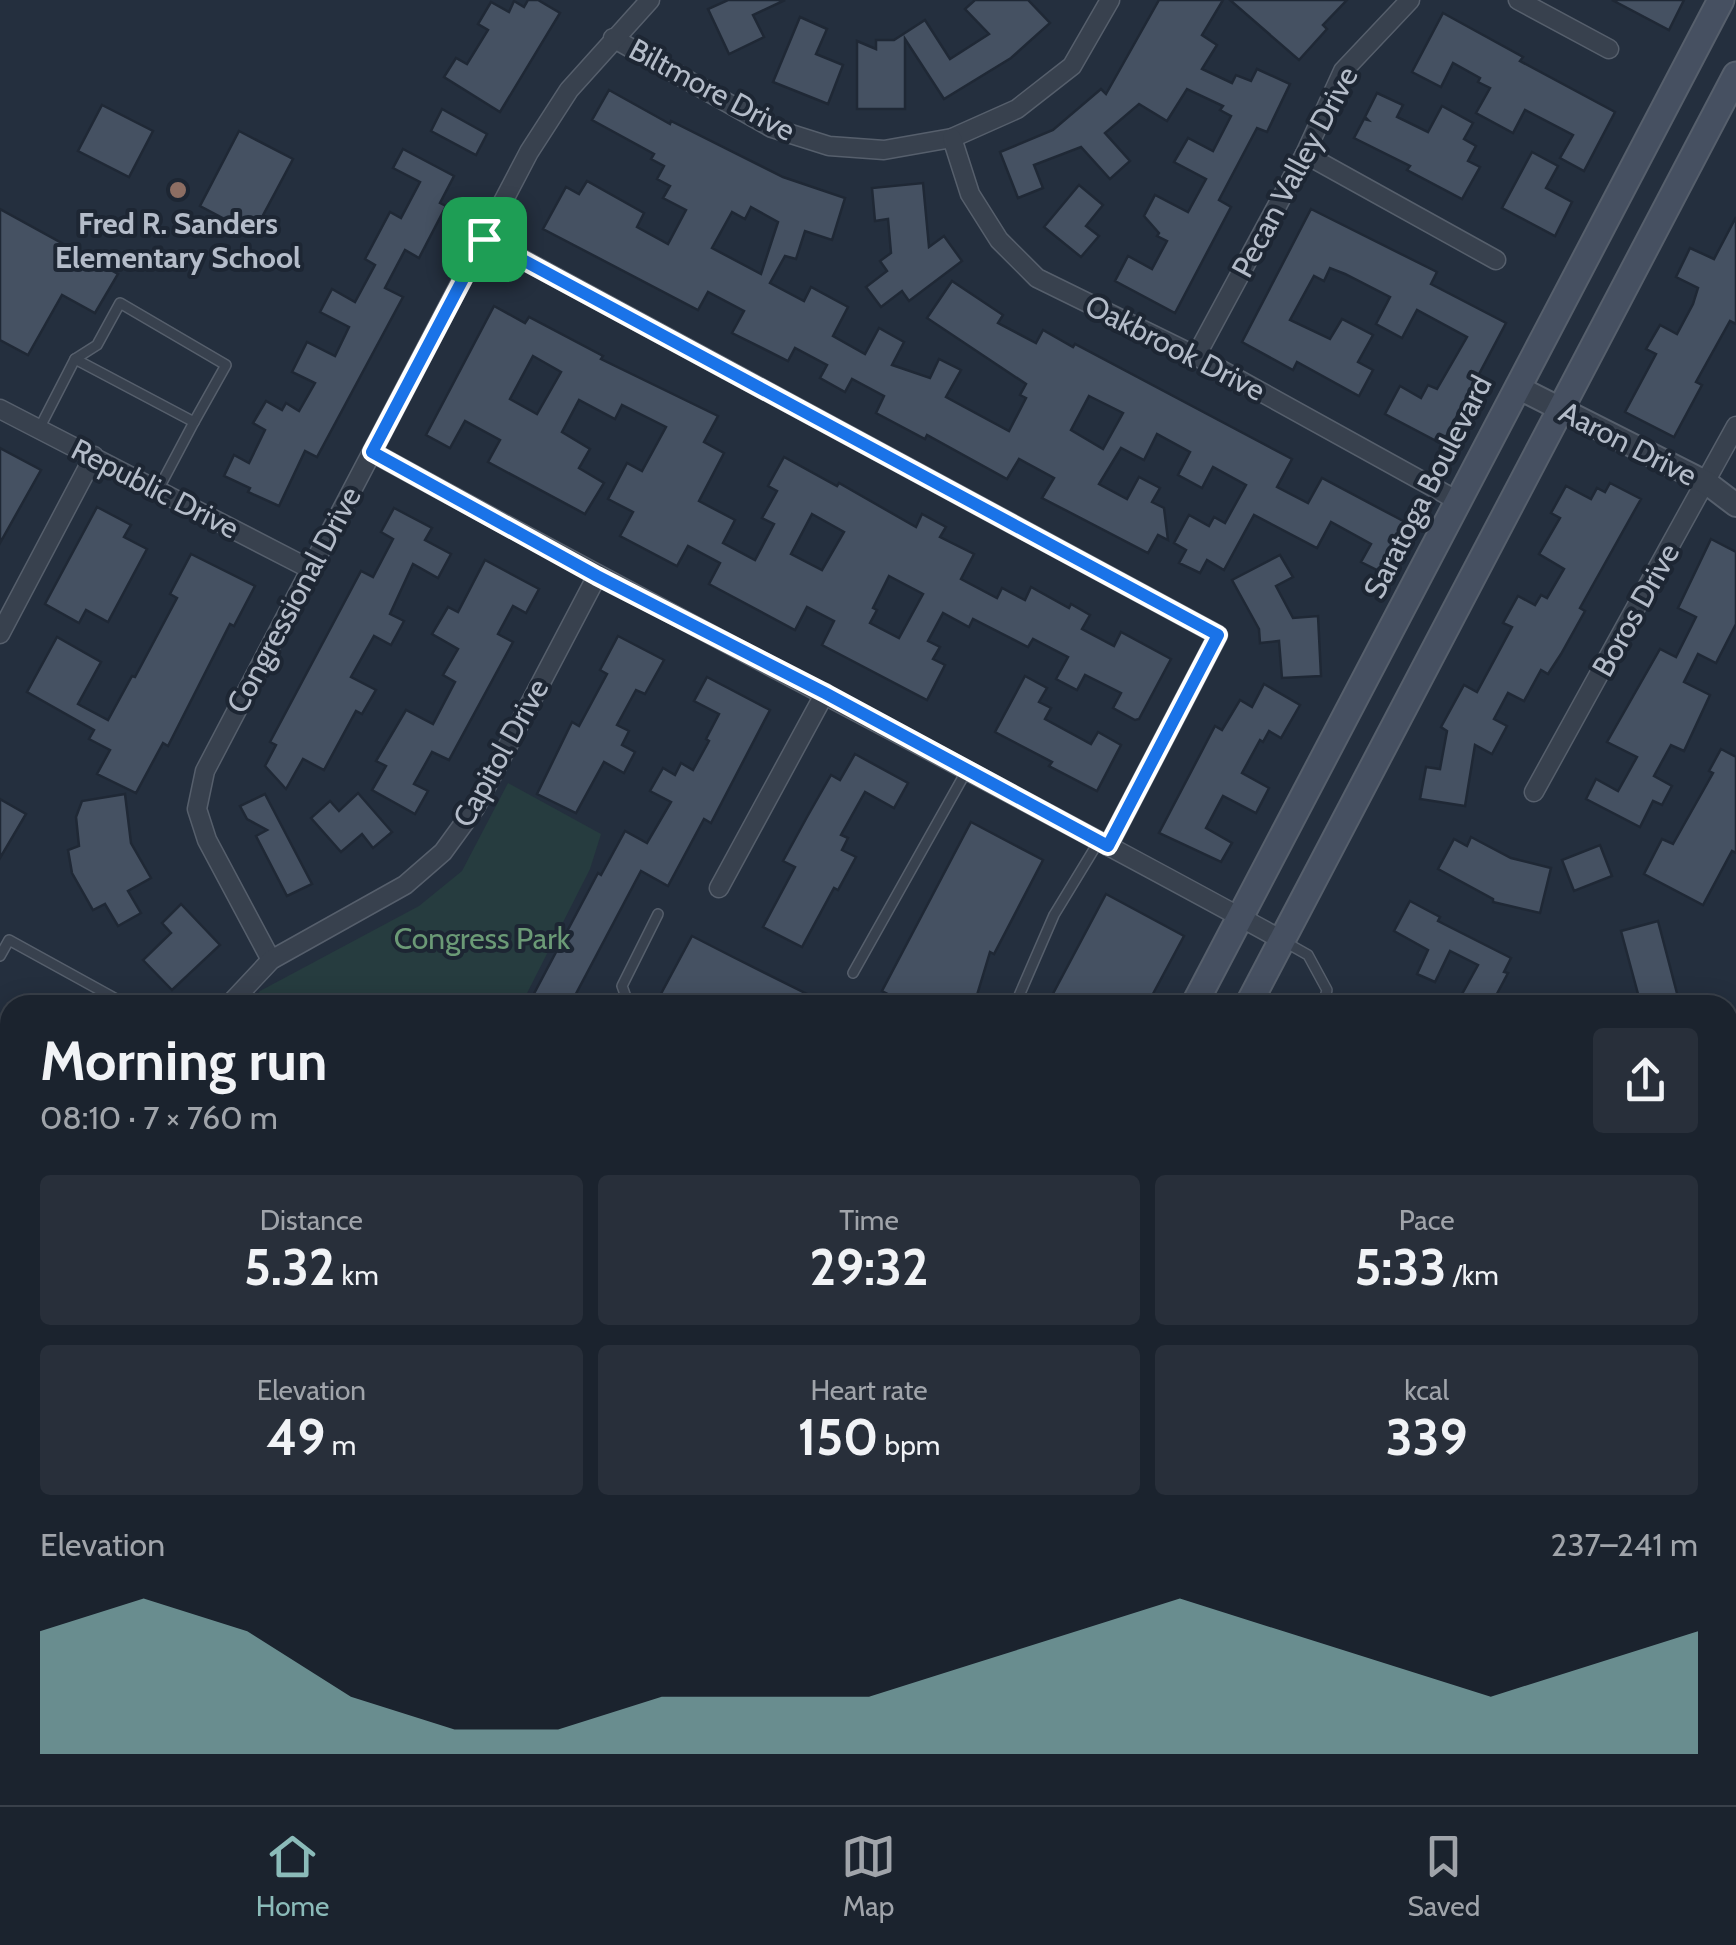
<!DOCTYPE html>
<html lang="en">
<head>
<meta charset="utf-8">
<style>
	:root { --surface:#1b232e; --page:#282f3a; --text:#f1f3f6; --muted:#a0a4aa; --line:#39404a; --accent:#8bbbb9 }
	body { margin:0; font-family:Cabin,sans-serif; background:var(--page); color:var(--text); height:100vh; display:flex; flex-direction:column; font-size:38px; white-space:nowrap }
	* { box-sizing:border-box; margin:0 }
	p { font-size:32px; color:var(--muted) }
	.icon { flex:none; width:55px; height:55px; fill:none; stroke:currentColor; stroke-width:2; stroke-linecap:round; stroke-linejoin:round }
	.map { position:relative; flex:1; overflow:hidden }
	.drawer { position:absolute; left:0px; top:995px; width:1738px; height:810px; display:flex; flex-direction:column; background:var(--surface); border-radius:30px 30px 0 0; box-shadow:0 5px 25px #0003,0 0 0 2px var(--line) }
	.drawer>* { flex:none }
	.pin { position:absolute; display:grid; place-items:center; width:85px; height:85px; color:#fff; margin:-42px; border-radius:20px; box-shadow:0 5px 15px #0006 }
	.round { display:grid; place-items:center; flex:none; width:105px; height:105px; border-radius:10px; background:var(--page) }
	.headline { display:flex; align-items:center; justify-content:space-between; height:170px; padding:0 40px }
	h1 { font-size:55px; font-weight:700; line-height:75px }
	.figures { display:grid; grid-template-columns:repeat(3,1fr); gap:15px; height:170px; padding:10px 40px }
	.figures div { display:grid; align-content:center; border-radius:10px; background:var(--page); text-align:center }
	.figures b { font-size:50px; font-weight:700 }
	.figures small { font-size:28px; font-weight:400 }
	.figures p { font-size:28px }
	.chart { height:280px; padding:20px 40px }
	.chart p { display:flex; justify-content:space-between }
	.chart svg { width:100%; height:180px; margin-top:10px; fill:var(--accent); opacity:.7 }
	.tabs { display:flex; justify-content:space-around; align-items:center; height:140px; border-top:2px solid var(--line); background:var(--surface); font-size:28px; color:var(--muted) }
	.tabs a { display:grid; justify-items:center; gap:5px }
	.tabs .selected { color:var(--accent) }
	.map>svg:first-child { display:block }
</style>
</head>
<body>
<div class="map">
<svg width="1736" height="1805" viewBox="0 0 1736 1805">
	<rect width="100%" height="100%" fill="#242f3e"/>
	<!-- green -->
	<path fill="#263c3f" d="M 508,783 L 601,834 L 590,869 L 521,1005 L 250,1005 L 260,991 L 419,906 L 462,871 Z"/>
	<!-- building -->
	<g fill="#455162" stroke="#1f2835" stroke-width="2.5" fill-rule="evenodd">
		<path d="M 528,0 L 538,0 L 560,13 L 500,112 L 444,77 L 456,58 L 467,64 L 488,30 L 478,24 L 491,2 L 509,12 L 514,1 L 524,7 Z"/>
		<path d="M 728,0 L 785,0 L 753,15 L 764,37 L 729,54 L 708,9 Z"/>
		<path d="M 975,0 L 1028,0 L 1050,23 L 1011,58 L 944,99 L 905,39 L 905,109 L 857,109 L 857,41 L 876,49 L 876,40 L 894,40 L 925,20 L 950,59 L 989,34 L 965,9 Z"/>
		<path d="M 1159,0 L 1223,0 L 1202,35 L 1217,45 L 1202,69 L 1232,83 L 1236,75 L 1251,81 L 1257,69 L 1290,84 L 1267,132 L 1257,128 L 1219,200 L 1231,207 L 1175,313 L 1115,281 L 1128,256 L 1152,269 L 1167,241 L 1157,236 L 1159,233 L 1144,216 L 1155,195 L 1188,212 L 1206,179 L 1174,162 L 1188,138 L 1213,151 L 1231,116 L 1220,110 L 1223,106 L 1187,89 L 1167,121 L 1139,104 L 1105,133 L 1130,161 L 1110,179 L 1081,147 L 1034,165 L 1043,188 L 1018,198 L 1000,152 L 1053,130 L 1101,89 L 1106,94 Z"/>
		<path d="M 1230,0 L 1347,0 L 1323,25 L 1327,29 L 1299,60 Z"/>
		<path d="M 1612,0 L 1684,0 L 1669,30 Z"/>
		<path d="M 1443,13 L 1523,57 L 1520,61 L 1615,112 L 1584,171 L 1560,158 L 1573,135 L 1525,110 L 1513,133 L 1476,113 L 1490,88 L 1478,82 L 1480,78 L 1453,63 L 1441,87 L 1412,72 Z"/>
		<path d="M 800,17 L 827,29 L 816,54 L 843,65 L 828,104 L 773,82 Z"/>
		<path d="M 609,90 L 670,124 L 671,121 L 783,177 L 845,198 L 832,240 L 805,231 L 796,259 L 785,256 L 770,283 L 804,301 L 811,287 L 848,307 L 833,336 L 865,354 L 879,328 L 904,342 L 892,365 L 930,378 L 939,359 L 961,370 L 946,397 L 1009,431 L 1026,398 L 1020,395 L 1026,384 L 927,318 L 952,281 L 1003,315 L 998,323 L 1036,343 L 1043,330 L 1073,347 L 1075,344 L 1292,459 L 1277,487 L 1308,503 L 1322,478 L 1407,523 L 1381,572 L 1361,562 L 1371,544 L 1331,522 L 1317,548 L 1254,515 L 1224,570 L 1207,560 L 1200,573 L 1179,563 L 1186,550 L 1174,543 L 1189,515 L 1209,526 L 1214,517 L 1225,523 L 1246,485 L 1213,467 L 1202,488 L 1178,475 L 1190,452 L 1157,434 L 1144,460 L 1121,448 L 1099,484 L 1127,499 L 1139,477 L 1160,488 L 1152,502 L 1164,508 L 1168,540 L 1158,535 L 1148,553 L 1042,498 L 1054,478 L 1019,459 L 1007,479 L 927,435 L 925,439 L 876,413 L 884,396 L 852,379 L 845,392 L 820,378 L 827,365 L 795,348 L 788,361 L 732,333 L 744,311 L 708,292 L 698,310 L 543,229 L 566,187 L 579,194 L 587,181 L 644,213 L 637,227 L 668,244 L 686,210 L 663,198 L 670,186 L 657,179 L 664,166 L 651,159 L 654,154 L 592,120 ZM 751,207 L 778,222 L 761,274 L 712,248 L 732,212 L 745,219 ZM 1089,396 L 1123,413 L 1103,449 L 1071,430 Z"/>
		<path d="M 1377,93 L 1403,105 L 1397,117 L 1428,132 L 1442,106 L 1473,123 L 1464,139 L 1476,146 L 1468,161 L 1480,167 L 1462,199 L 1407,170 L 1410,166 L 1354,138 L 1364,119 L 1368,120 L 1365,117 Z"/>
		<path d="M 102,105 L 153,131 L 129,177 L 78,151 Z"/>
		<path d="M 442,109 L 487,134 L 476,155 L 431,131 Z"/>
		<path d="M 239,131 L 293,159 L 253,234 L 200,206 Z"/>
		<path d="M 403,149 L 454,176 L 440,203 L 446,206 L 419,258 L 405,250 L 385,288 L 403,297 L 317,457 L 305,451 L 279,506 L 248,492 L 250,488 L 224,476 L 234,455 L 249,463 L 265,430 L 253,423 L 266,401 L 282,410 L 286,403 L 299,411 L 315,383 L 292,372 L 307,342 L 335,356 L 349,327 L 320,312 L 332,289 L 355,302 L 375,265 L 365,259 L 390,212 L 401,218 L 420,182 L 393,168 Z"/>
		<path d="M 1532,152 L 1558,166 L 1546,188 L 1572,202 L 1555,236 L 1502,208 Z"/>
		<path d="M 923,183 L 929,247 L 944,236 L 962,261 L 909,301 L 902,291 L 881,307 L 866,287 L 887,271 L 880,261 L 891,253 L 888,219 L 875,221 L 872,188 Z"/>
		<path d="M 1079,185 L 1103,205 L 1086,226 L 1099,236 L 1081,257 L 1044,227 Z"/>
		<path d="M 0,209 L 118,274 L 95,313 L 62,295 L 28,355 L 0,340 Z"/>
		<path d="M 1311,209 L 1437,272 L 1431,284 L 1506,323 L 1442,444 L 1385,414 L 1400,386 L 1421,398 L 1428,385 L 1437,389 L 1467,337 L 1417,310 L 1402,338 L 1376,324 L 1390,297 L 1345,274 L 1330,268 L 1324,281 L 1314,276 L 1290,320 L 1330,339 L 1342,319 L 1373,335 L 1358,362 L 1373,370 L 1359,396 L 1297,362 L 1293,370 L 1242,342 Z"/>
		<path d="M 1736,217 L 1736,324 L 1730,321 L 1696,382 L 1702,385 L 1674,437 L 1625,412 L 1656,354 L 1646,349 L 1660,325 L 1677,334 L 1693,304 L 1698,288 L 1676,277 L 1690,248 L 1714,259 Z"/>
		<path d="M 494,306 L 525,323 L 529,317 L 603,356 L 601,359 L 718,416 L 704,442 L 724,453 L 699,501 L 735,520 L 723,543 L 755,560 L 774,524 L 762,518 L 777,491 L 768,486 L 784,457 L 837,486 L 839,483 L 916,527 L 922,514 L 946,527 L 940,537 L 974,554 L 961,579 L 997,598 L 1002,588 L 1025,600 L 1031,587 L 1069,608 L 1071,604 L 1090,615 L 1082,629 L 1114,646 L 1121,632 L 1171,659 L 1139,719 L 1135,720 L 1113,708 L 1121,693 L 1085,675 L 1077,690 L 1056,679 L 1068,657 L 1033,639 L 1028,647 L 973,619 L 969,627 L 943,613 L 928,641 L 940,647 L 933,659 L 945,665 L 927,700 L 822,645 L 834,621 L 807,607 L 795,630 L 709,584 L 720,563 L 688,546 L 677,566 L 620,536 L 633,512 L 608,499 L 627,463 L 642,471 L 666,427 L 622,405 L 615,419 L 579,400 L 562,432 L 590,449 L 579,468 L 604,483 L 585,514 L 488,462 L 500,440 L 465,421 L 450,448 L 426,435 ZM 533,356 L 561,372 L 537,414 L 510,399 ZM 812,514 L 844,532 L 822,570 L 791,554 ZM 889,576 L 923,594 L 899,638 L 870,623 L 877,610 L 873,608 Z"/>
		<path d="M 0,448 L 41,470 L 0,543 Z"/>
		<path d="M 1610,483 L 1641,499 L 1580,608 L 1585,611 L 1561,654 L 1548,674 L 1541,670 L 1524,701 L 1508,693 L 1494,719 L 1507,726 L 1492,754 L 1475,745 L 1465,806 L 1420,799 L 1426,767 L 1440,769 L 1447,731 L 1441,727 L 1464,685 L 1477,692 L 1512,627 L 1503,623 L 1518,596 L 1535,605 L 1541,595 L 1547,598 L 1564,569 L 1539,554 L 1560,518 L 1551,513 L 1566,486 L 1591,499 L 1597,488 L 1605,492 Z"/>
		<path d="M 97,507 L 131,525 L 124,537 L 147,549 L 108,622 L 86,610 L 79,623 L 45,604 Z"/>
		<path d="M 394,508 L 432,528 L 425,540 L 451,554 L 438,578 L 413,564 L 390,614 L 404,621 L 391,645 L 374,636 L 351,677 L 376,690 L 362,714 L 356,711 L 324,770 L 303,759 L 286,789 L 265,766 L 276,745 L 270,742 L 361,571 L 373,577 L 393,539 L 381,532 Z"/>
		<path d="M 1711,539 L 1736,552 L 1736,624 L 1716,663 L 1698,654 L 1684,682 L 1710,695 L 1684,751 L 1671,745 L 1654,776 L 1672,786 L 1662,805 L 1653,801 L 1640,827 L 1586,799 L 1596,779 L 1618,791 L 1637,757 L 1607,742 L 1660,649 L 1676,657 L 1696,617 L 1678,608 Z"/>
		<path d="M 191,554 L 255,586 L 234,626 L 230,624 L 168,746 L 163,743 L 136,793 L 97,774 L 110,750 L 89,739 L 94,730 L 27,692 L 57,637 L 101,662 L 78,704 L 108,720 L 132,676 L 135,677 L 177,598 L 170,594 Z"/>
		<path d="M 1280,555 L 1293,577 L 1276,586 L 1293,618 L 1318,616 L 1321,676 L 1282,678 L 1279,641 L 1260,643 L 1259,629 L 1232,580 Z"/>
		<path d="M 485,560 L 539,589 L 526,613 L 513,606 L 498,634 L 513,642 L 449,760 L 432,752 L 414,784 L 428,791 L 415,814 L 372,790 L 386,766 L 376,761 L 406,710 L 433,724 L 455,682 L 443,675 L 458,649 L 432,634 L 448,607 L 458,612 Z"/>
		<path d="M 618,636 L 664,660 L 645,694 L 636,690 L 617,725 L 629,731 L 622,745 L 635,752 L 624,773 L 604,762 L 576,813 L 537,794 L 572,722 L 579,726 L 607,674 L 600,670 Z"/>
		<path d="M 1025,676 L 1047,688 L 1039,702 L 1051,708 L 1045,719 L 1091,744 L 1098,732 L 1121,745 L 1097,791 L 1049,766 L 1052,762 L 995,732 Z"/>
		<path d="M 707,677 L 770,710 L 711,823 L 704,819 L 668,886 L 641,871 L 570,1005 L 528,1005 L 598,873 L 601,875 L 625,831 L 647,843 L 671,802 L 650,791 L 663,768 L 675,775 L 681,763 L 693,770 L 709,741 L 706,739 L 719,714 L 694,701 Z"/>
		<path d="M 1264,684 L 1300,705 L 1281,738 L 1269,731 L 1263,742 L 1260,740 L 1242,773 L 1269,788 L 1256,813 L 1223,796 L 1206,828 L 1232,843 L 1221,862 L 1159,833 L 1215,726 L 1222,730 L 1240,700 L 1252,707 Z"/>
		<path d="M 1721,749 L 1736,757 L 1736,853 L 1732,851 L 1703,905 L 1644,874 L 1662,839 L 1673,844 L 1713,773 L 1709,771 Z"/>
		<path d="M 855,754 L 908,783 L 894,808 L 865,792 L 841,835 L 848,838 L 842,850 L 856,857 L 838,890 L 834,888 L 802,947 L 763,927 L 795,867 L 783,861 L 807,817 L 831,775 L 840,780 Z"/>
		<path d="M 358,793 L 392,832 L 373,848 L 362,834 L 341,852 L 311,818 L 330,801 L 339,811 Z"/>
		<path d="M 125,794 L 131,843 L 151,878 L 128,891 L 141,913 L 118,926 L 105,904 L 93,910 L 72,873 L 68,850 L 79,846 L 76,817 L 82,801 Z"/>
		<path d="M 265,794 L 312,884 L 287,896 L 256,836 L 267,830 L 247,819 L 240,806 Z"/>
		<path d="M 0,799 L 26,814 L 0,858 Z"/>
		<path d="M 971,822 L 1043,860 L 994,954 L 990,952 L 974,1005 L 909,1005 L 882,991 Z"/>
		<path d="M 1471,837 L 1511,858 L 1551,868 L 1540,913 L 1493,902 L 1493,899 L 1438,869 L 1454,839 L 1467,846 Z"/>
		<path d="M 1600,845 L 1612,876 L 1574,891 L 1562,860 Z"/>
		<path d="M 1106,894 L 1184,936 L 1147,1005 L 1047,1005 Z"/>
		<path d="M 1410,901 L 1440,917 L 1438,921 L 1511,958 L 1504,972 L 1508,973 L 1491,1005 L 1456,1005 L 1478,965 L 1450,951 L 1435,982 L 1417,974 L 1428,950 L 1394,931 Z"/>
		<path d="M 181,904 L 220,945 L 172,990 L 143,960 L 171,933 L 162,923 Z"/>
		<path d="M 1658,921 L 1679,1001 L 1670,1005 L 1641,1005 L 1621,931 Z"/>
		<path d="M 692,936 L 733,957 L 829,1005 L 655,1005 Z"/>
	</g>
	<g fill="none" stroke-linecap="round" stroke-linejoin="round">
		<defs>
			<g id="service">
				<path d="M 75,359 L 97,345 L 120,303 L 226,365 L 194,422"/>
				<path d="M 39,429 L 75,359 L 194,422 L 158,490"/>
				<path d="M 1285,942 L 1308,955 L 1327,990 L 1323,1005"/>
				<path d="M 0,956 L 9,940 L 127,1005"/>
				<path d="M 853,973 L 967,770"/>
				<path d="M 629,1005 L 622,986 L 658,914"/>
				<path d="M 1015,1005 L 1054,915 L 1099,841"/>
				<path d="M 0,1136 L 10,1141"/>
				<path d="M 0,1351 L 10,1356"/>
				<path d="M 0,1401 L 10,1406"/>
				<path d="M 0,1459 L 10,1441"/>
				<path d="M 0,1640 L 10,1645"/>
				<path d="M 303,1795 L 323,1805"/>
				<path d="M 424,1795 L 445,1805"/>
				<path d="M 702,1795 L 709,1805"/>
				<path d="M 27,1805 L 32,1795"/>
				<path d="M 242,1805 L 247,1795"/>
				<path d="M 470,1805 L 476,1795"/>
				<path d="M 587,1805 L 592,1795"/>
				<path d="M 675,1805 L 680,1795"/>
				<path d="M 1023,1805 L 1028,1795"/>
				<path d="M 1276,1805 L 1282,1795"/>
				<path d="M 1330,1805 L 1335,1795"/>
				<path d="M 1387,1805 L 1391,1798"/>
			</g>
			<g id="minor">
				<path d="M 1518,0 L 1609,49"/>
				<path d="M 613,38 L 772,128 L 829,146 L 884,150 L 952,138 L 1017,109 L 1072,66 L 1110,0"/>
				<path d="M 952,138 L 970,194 L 999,240 L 1037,278 L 1196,356 L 1458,501"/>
				<path d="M 1305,154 L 1496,260"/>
				<path d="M 485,239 L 1218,635 L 1108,846"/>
				<path d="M 1196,356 L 1305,154 L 1343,71 L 1410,0"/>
				<path d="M 0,409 L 310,569"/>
				<path d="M 372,452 C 673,618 980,774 1282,940"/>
				<path d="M 0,634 L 94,456"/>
				<path d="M 1534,792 L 1736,426"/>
				<path d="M 719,888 L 825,693"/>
				<path d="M 271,960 L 207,840 L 197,809 L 205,771 L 529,152 L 569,90 L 650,0"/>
				<path d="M 229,1005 L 271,960 L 405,885 L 443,852 L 475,808 L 597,576"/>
				<path d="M 1728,1242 L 1736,1246"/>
				<path d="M 1728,1483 L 1736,1487"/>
			</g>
			<g id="tertiary">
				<path d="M 1517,387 L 1707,483 L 1736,505"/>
				<path d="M 1728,1526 L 1736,1510"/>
				<path d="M 1581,1805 L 1586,1795"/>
			</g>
			<g id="secondary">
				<path d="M 1194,1005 L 1721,0"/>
				<path d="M 1248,1005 L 1736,75"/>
				<path d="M 0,1230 L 10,1235"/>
				<path d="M 1054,1795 L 1073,1805"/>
				<path d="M 775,1805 L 780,1795"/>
				<path d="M 842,1805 L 858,1795"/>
			</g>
		</defs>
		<!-- service casing -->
		<use href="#service" stroke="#565f6c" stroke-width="12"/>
		<!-- minor casing -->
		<use href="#minor" stroke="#565f6c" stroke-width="21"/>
		<!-- tertiary casing -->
		<use href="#tertiary" stroke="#565f6c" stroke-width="26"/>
		<!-- secondary casing -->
		<use href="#secondary" stroke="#565f6c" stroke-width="29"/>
		<!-- service -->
		<use href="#service" stroke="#38414e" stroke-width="9"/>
		<!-- minor -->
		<use href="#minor" stroke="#38414e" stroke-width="18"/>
		<!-- tertiary -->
		<use href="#tertiary" stroke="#38414e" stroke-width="22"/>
		<!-- secondary -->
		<use href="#secondary" stroke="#465061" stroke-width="25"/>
	</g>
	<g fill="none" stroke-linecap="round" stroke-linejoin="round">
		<defs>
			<path id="route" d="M 484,239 L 1218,635 L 1108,846 L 825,693 L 597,576 L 372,452 Z"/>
		</defs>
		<!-- route casing -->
		<use href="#route" stroke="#fff" stroke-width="20"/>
		<!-- route -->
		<use href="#route" stroke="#1a73e8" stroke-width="12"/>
	</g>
	<!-- markers -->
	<circle fill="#8d6e63" stroke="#1d2633" stroke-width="4" cx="178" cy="190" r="10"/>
	<g text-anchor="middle" stroke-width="8" stroke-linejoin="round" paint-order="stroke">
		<!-- street labels -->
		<g font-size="30" fill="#b4bcc9" stroke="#1d2633">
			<text transform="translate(712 90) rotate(28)" y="10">Biltmore Drive</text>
			<text transform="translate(1295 172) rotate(-62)" y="10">Pecan Valley Drive</text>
			<text transform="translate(1175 348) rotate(27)" y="10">Oakbrook Drive</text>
			<text transform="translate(1628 444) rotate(27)" y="10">Aaron Drive</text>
			<text transform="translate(1428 487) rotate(-63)" y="10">Saratoga Boulevard</text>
			<text transform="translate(155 489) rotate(27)" y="10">Republic Drive</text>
			<text transform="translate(294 600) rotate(-62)" y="10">Congressional Drive</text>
			<text transform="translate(1636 610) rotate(-61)" y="10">Boros Drive</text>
			<text transform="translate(501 753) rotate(-61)" y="10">Capitol Drive</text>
		</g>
		<!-- poi labels -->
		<g font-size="30" font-weight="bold" fill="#b4bcc9" stroke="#1d2633">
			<text x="178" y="234">Fred R. Sanders<tspan x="178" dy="34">Elementary School</tspan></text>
		</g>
		<!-- park labels -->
		<g font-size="30" fill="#6b9a76" stroke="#1d2633">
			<text x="482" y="949">Congress Park</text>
		</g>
	</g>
</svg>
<div class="pin" style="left:484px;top:239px;background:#1e9e55"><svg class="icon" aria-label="arrive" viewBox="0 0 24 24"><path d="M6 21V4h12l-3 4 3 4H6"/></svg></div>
<section class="drawer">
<div class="headline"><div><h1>Morning run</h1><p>08:10 · 7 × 760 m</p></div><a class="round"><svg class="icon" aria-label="share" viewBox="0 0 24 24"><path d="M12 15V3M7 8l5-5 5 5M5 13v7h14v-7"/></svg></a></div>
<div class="figures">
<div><p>Distance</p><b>5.32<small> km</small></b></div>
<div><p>Time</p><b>29:32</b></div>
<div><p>Pace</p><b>5:33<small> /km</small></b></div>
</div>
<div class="figures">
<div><p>Elevation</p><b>49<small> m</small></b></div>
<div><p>Heart rate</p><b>150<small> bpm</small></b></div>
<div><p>kcal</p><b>339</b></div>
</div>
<div class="chart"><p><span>Elevation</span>237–241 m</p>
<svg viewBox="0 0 160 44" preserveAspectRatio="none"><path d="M0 44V14L10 6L20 14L30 30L40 38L50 38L60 30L70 30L80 30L90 22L100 14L110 6L120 14L130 22L140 30L150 22L160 14V44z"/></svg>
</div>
</section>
</div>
<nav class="tabs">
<a class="selected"><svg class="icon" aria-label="home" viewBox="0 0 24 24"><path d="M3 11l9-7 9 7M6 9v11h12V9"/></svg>Home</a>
<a><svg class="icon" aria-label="map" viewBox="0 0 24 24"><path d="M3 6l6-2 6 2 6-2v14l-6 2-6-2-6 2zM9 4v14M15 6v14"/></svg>Map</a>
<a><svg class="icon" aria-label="saved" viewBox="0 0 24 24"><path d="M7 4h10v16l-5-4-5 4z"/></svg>Saved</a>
</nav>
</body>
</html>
